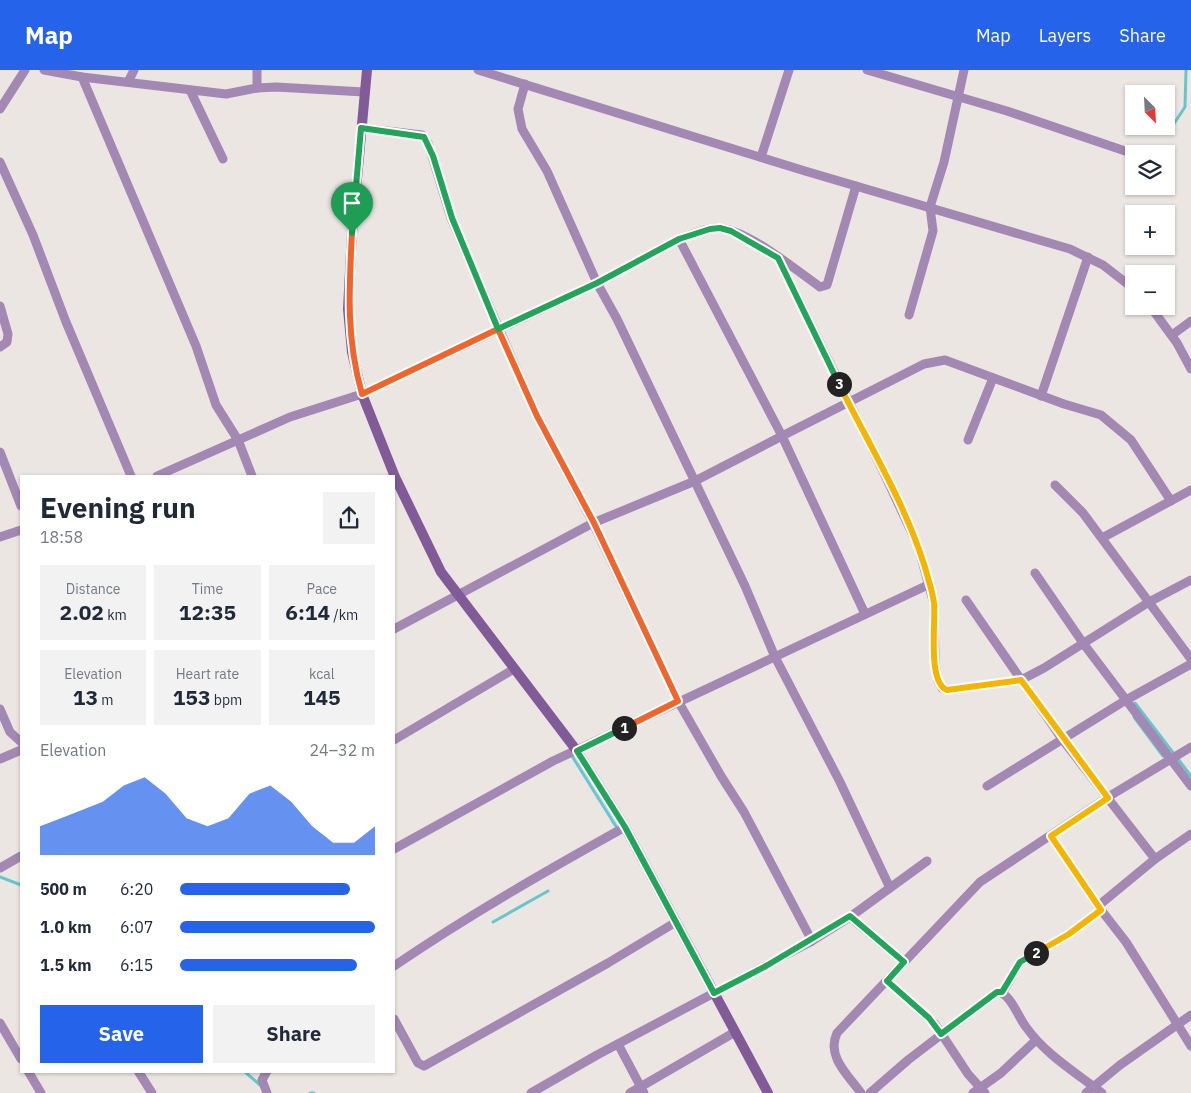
<!DOCTYPE html>
<html lang="en">
<head>
<meta charset="utf-8">
<style>
	:root { --surface:#fff; --page:#f2f2f3; --text:#1f2937; --muted:#747a83; --accent:#2563eb }
	body { margin:0; font-family:"IBM Plex Sans",sans-serif; background:var(--page); color:var(--text); height:100vh; display:flex; flex-direction:column; font-size:19px; white-space:nowrap }
	* { box-sizing:border-box; margin:0 }
	p { font-size:16px; color:var(--muted) }
	.icon { flex:none; width:28px; height:28px; fill:none; stroke:currentColor; stroke-width:2; stroke-linecap:round; stroke-linejoin:round }
	.map { position:relative; flex:1; overflow:hidden }
	.details { position:absolute; left:20px; top:405px; width:375px; height:598px; display:flex; flex-direction:column; background:var(--surface); border-radius:0px; box-shadow:0 1px 4px #0004 }
	.details>* { flex:none }
	.needle { width:32px; rotate:156deg }
	.controls { position:absolute; left:1125px; top:15px; display:grid; gap:10px }
	.controls a { display:grid; place-items:center; width:50px; height:50px; border-radius:0px; background:var(--surface); box-shadow:0 1px 4px #0004; font-size:25px }
	.pin { position:absolute; display:grid; place-items:center; width:42px; height:42px; color:#fff; margin:-51px -21px; border-radius:50% 50% 50% 0; rotate:-45deg; box-shadow:0 0 5px #0007 }
	.pin .icon { rotate:45deg }
	.km { position:absolute; width:25px; height:25px; margin:-12px; border-radius:50%; background:#222; color:#fff; font-size:14px; line-height:25px; text-align:center }
	.round { display:grid; place-items:center; flex:none; width:52px; height:52px; border-radius:0px; background:var(--page) }
	.head { display:flex; align-items:center; justify-content:space-between; height:85px; padding:0 20px }
	h1 { font-size:28px; font-weight:700; line-height:38px }
	.metrics { display:grid; grid-template-columns:repeat(3,1fr); gap:8px; height:85px; padding:5px 20px }
	.metrics div { display:grid; align-content:center; border-radius:0px; background:var(--page); text-align:center }
	.metrics b { font-size:21px; font-weight:700 }
	.metrics small { font-size:14px; font-weight:400 }
	.metrics p { font-size:14px }
	.chart { height:140px; padding:10px 20px }
	.chart p { display:flex; justify-content:space-between }
	.chart svg { width:100%; height:90px; margin-top:5px; fill:var(--accent); opacity:.7 }
	.primary-button { display:flex; gap:10px; margin-top:auto; padding:10px 20px }
	.primary-button a { flex:1; height:58px; border-radius:0px; background:var(--accent); color:#fff; font-size:20px; font-weight:700; line-height:58px; text-align:center }
	.primary-button a+a { background:var(--page); color:var(--text) }
	ul { padding:0 20px; list-style:none; font-size:16px }
	li { display:grid; grid-template-columns:80px 60px 1fr; align-items:center; height:38px }
	li i { height:12px; border-radius:6px; background:var(--accent) }
	header { display:flex; align-items:center; gap:30px; box-sizing:border-box; height:70px; padding:0 25px; background:var(--accent); color:#fff }
	header strong { font-size:24px }
	nav { display:flex; gap:28px; margin-inline-start:auto; font-size:18px }
	.map>svg:first-child { display:block }
</style>
</head>
<body>
<header>
<strong>Map</strong>
<nav><a>Map</a><a>Layers</a><a>Share</a></nav>
</header>
<div class="map">
<svg width="1191" height="1023" viewBox="0 0 1191 1023">
	<rect width="100%" height="100%" fill="#ebe6e2"/>
	<g fill="none" stroke-linecap="round" stroke-linejoin="round">
		<!-- stream -->
		<g stroke="#65c7cd" stroke-width="3">
			<path d="M 1173,55 L 1185,37 L 1186,0"/>
			<path d="M 1135,633 L 1191,706"/>
			<path d="M 1134,647 L 1163,686"/>
			<path d="M 572,686 L 617,758"/>
			<path d="M 0,807 L 21,815"/>
			<path d="M 493,852 L 548,821"/>
			<path d="M 244,1001 L 260,1015"/>
			<path d="M 310,1023 L 314,1023"/>
		</g>
		<!-- street -->
		<g stroke="#a388b3" stroke-width="9">
			<path d="M 44,0 L 82,7 L 226,24 L 257,18 L 276,17 L 364,22"/>
			<path d="M 257,0 L 257,18"/>
			<path d="M 478,0 L 805,101 L 1070,179 L 1103,195 L 1134,219"/>
			<path d="M 867,0 L 1007,41 L 1134,84"/>
			<path d="M 82,7 L 196,276 L 216,335 L 238,370 L 252,406"/>
			<path d="M 128,12 L 134,0"/>
			<path d="M 525,14 L 518,39 L 522,59 L 547,101 L 597,213 L 617,249 L 745,516 L 775,587 L 840,712 L 890,818"/>
			<path d="M 190,20 L 223,89"/>
			<path d="M 0,39 L 25,0"/>
			<path d="M 361,58 L 422,65 L 428,73 L 451,148 L 537,346 L 593,453 L 678,631 L 721,706 L 744,742 L 812,871"/>
			<path d="M 761,87 L 789,0"/>
			<path d="M 0,92 L 33,165 L 66,252 L 131,406"/>
			<path d="M 679,169 C 691,165 706,157 720,158 C 749,161 796,200 820,217 L 827,215 L 856,116"/>
			<path d="M 778,188 L 884,403 L 918,476 L 934,534 L 935,594 L 938,611 L 942,618 L 947,620 L 1021,610 L 1044,598 L 1149,532 L 1191,510"/>
			<path d="M 0,236 L 8,264 L 7,272 L 0,277"/>
			<path d="M 1150,236 L 1177,273 L 1191,299"/>
			<path d="M 909,245 L 933,161 L 930,137 L 944,92 L 964,0"/>
			<path d="M 1172,265 L 1191,251"/>
			<path d="M 1041,326 L 1088,187"/>
			<path d="M 968,370 L 993,308"/>
			<path d="M 0,382 L 21,436"/>
			<path d="M 157,406 L 290,347 L 362,324 L 597,213 L 679,169 L 782,366 L 695,411 L 593,453 L 394,559"/>
			<path d="M 1055,415 L 1083,443 L 1191,589"/>
			<path d="M 0,467 L 21,460"/>
			<path d="M 1102,468 L 1191,420"/>
			<path d="M 1035,503 L 1083,573 L 1191,716"/>
			<path d="M 966,530 L 1062,669 L 1155,789"/>
			<path d="M 865,544 L 782,366 L 924,294 L 945,290 L 1064,334 L 1101,345 L 1131,370 L 1171,431"/>
			<path d="M 0,639 L 10,662 L 21,672"/>
			<path d="M 394,670 L 514,599"/>
			<path d="M 0,689 L 21,680"/>
			<path d="M 987,716 L 1126,630 L 1191,594"/>
			<path d="M 1051,766 L 1098,836 L 1126,872 L 1191,976"/>
			<path d="M 394,779 L 553,691 L 930,514"/>
			<path d="M 0,798 L 21,786"/>
			<path d="M 1098,836 L 1155,789 L 1191,764"/>
			<path d="M 850,847 L 904,892"/>
			<path d="M 394,896 C 469,845 546,801 625,757"/>
			<path d="M 887,911 L 935,954 L 968,1004 L 985,1023"/>
			<path d="M 1003,922 L 1020,892 L 1069,864 L 1101,840"/>
			<path d="M 394,949 L 418,993 L 424,996 L 608,893 L 676,852"/>
			<path d="M 0,953 L 21,989"/>
			<path d="M 618,974 L 644,1023"/>
			<path d="M 28,1001 L 41,1023"/>
			<path d="M 138,1001 L 152,1023"/>
			<path d="M 267,1001 L 262,1010 L 267,1023"/>
			<path d="M 531,1023 L 597,985 L 812,871 L 850,847 L 927,791"/>
			<path d="M 630,1023 L 735,962"/>
			<path d="M 861,1023 C 848,1005 826,986 837,963 L 980,812 L 1108,727 L 1191,677"/>
			<path d="M 870,1023 L 908,990 L 997,922 C 1010,922 1018,947 1026,957 C 1045,984 1075,1002 1102,1023"/>
			<path d="M 973,1023 L 1001,1003 L 1035,971"/>
			<path d="M 1086,1023 L 1120,995 L 1191,945"/>
		</g>
		<!-- secondary -->
		<path stroke="#815a98" stroke-width="10" d="M 367,0 L 352,163 L 348,239 L 352,282 L 362,324 L 395,407 L 441,502 L 577,681 L 625,757 L 768,1023"/>
	</g>
	<g fill="none" stroke-linecap="round" stroke-linejoin="round">
		<defs>
			<path id="split-1" d="M 352,163 C 349,219 346,268 362,324 L 498,259 L 537,346 L 594,453 L 678,631 L 624,658"/>
			<path id="split-2" d="M 624,658 L 577,681 L 625,757 L 714,923 L 766,896 L 850,846 L 904,892 L 887,911 L 929,948 L 941,964 L 997,922 L 1002,922 L 1020,892 L 1036,883"/>
			<path id="split-3" d="M 839,314 C 871,379 912,444 930,515 C 932,521 933,527 934,533 C 936,552 927,612 947,620 L 1021,610 L 1108,728 L 1051,766 L 1101,840 L 1069,864 L 1036,883"/>
			<path id="split-4" d="M 352,163 L 361,58 L 424,67 L 433,86 L 452,148 L 498,259 L 597,213 L 679,169 L 710,159 L 720,158 L 731,161 L 778,188 L 839,314"/>
		</defs>
		<!-- split-1 casing -->
		<use href="#split-1" stroke="#fff" stroke-width="10"/>
		<!-- split-2 casing -->
		<use href="#split-2" stroke="#fff" stroke-width="10"/>
		<!-- split-3 casing -->
		<use href="#split-3" stroke="#fff" stroke-width="10"/>
		<!-- split-4 casing -->
		<use href="#split-4" stroke="#fff" stroke-width="10"/>
		<!-- split-1 -->
		<use href="#split-1" stroke="#f0652b" stroke-width="6"/>
		<!-- split-2 -->
		<use href="#split-2" stroke="#22a559" stroke-width="6"/>
		<!-- split-3 -->
		<use href="#split-3" stroke="#f5b400" stroke-width="6"/>
		<!-- split-4 -->
		<use href="#split-4" stroke="#22a559" stroke-width="6"/>
	</g>
</svg>
<div class="controls">
<a><svg class="needle" viewBox="-14 -14 28 28"><path d="M0-13l5 13h-10z" fill="#e53935"/><path d="M0 13l5-13h-10z" fill="#747a83"/></svg></a>
<a><svg class="icon" aria-label="layers" viewBox="0 0 24 24"><path d="M12 4l9 5-9 5-9-5zM3 14l9 5 9-5"/></svg></a>
<a>+</a>
<a>−</a>
</div>
<div class="pin" style="left:352px;top:163px;background:#1e9e55"><svg class="icon" aria-label="arrive" viewBox="0 0 24 24"><path d="M6 21V4h12l-3 4 3 4H6"/></svg></div>
<b class="km" style="left:624px;top:658px">1</b>
<b class="km" style="left:1036px;top:883px">2</b>
<b class="km" style="left:839px;top:314px">3</b>
<section class="details">
<div class="head"><div><h1>Evening run</h1><p>18:58</p></div><a class="round"><svg class="icon" aria-label="share" viewBox="0 0 24 24"><path d="M12 15V3M7 8l5-5 5 5M5 13v7h14v-7"/></svg></a></div>
<div class="metrics">
<div><p>Distance</p><b>2.02<small> km</small></b></div>
<div><p>Time</p><b>12:35</b></div>
<div><p>Pace</p><b>6:14<small> /km</small></b></div>
</div>
<div class="metrics">
<div><p>Elevation</p><b>13<small> m</small></b></div>
<div><p>Heart rate</p><b>153<small> bpm</small></b></div>
<div><p>kcal</p><b>145</b></div>
</div>
<div class="chart"><p><span>Elevation</span>24–32 m</p>
<svg viewBox="0 0 160 44" preserveAspectRatio="none"><path d="M0 44V30L10 26L20 22L30 18L40 10L50 6L60 14L70 26L80 30L90 26L100 14L110 10L120 18L130 30L140 38L150 38L160 30V44z"/></svg>
</div>
<ul>
<li><b>500 m</b>6:20<i style="width:87%"></i></li>
<li><b>1.0 km</b>6:07<i style="width:100%"></i></li>
<li><b>1.5 km</b>6:15<i style="width:91%"></i></li>
</ul>
<div class="primary-button"><a>Save</a><a>Share</a></div>
</section>
</div>
</body>
</html>
